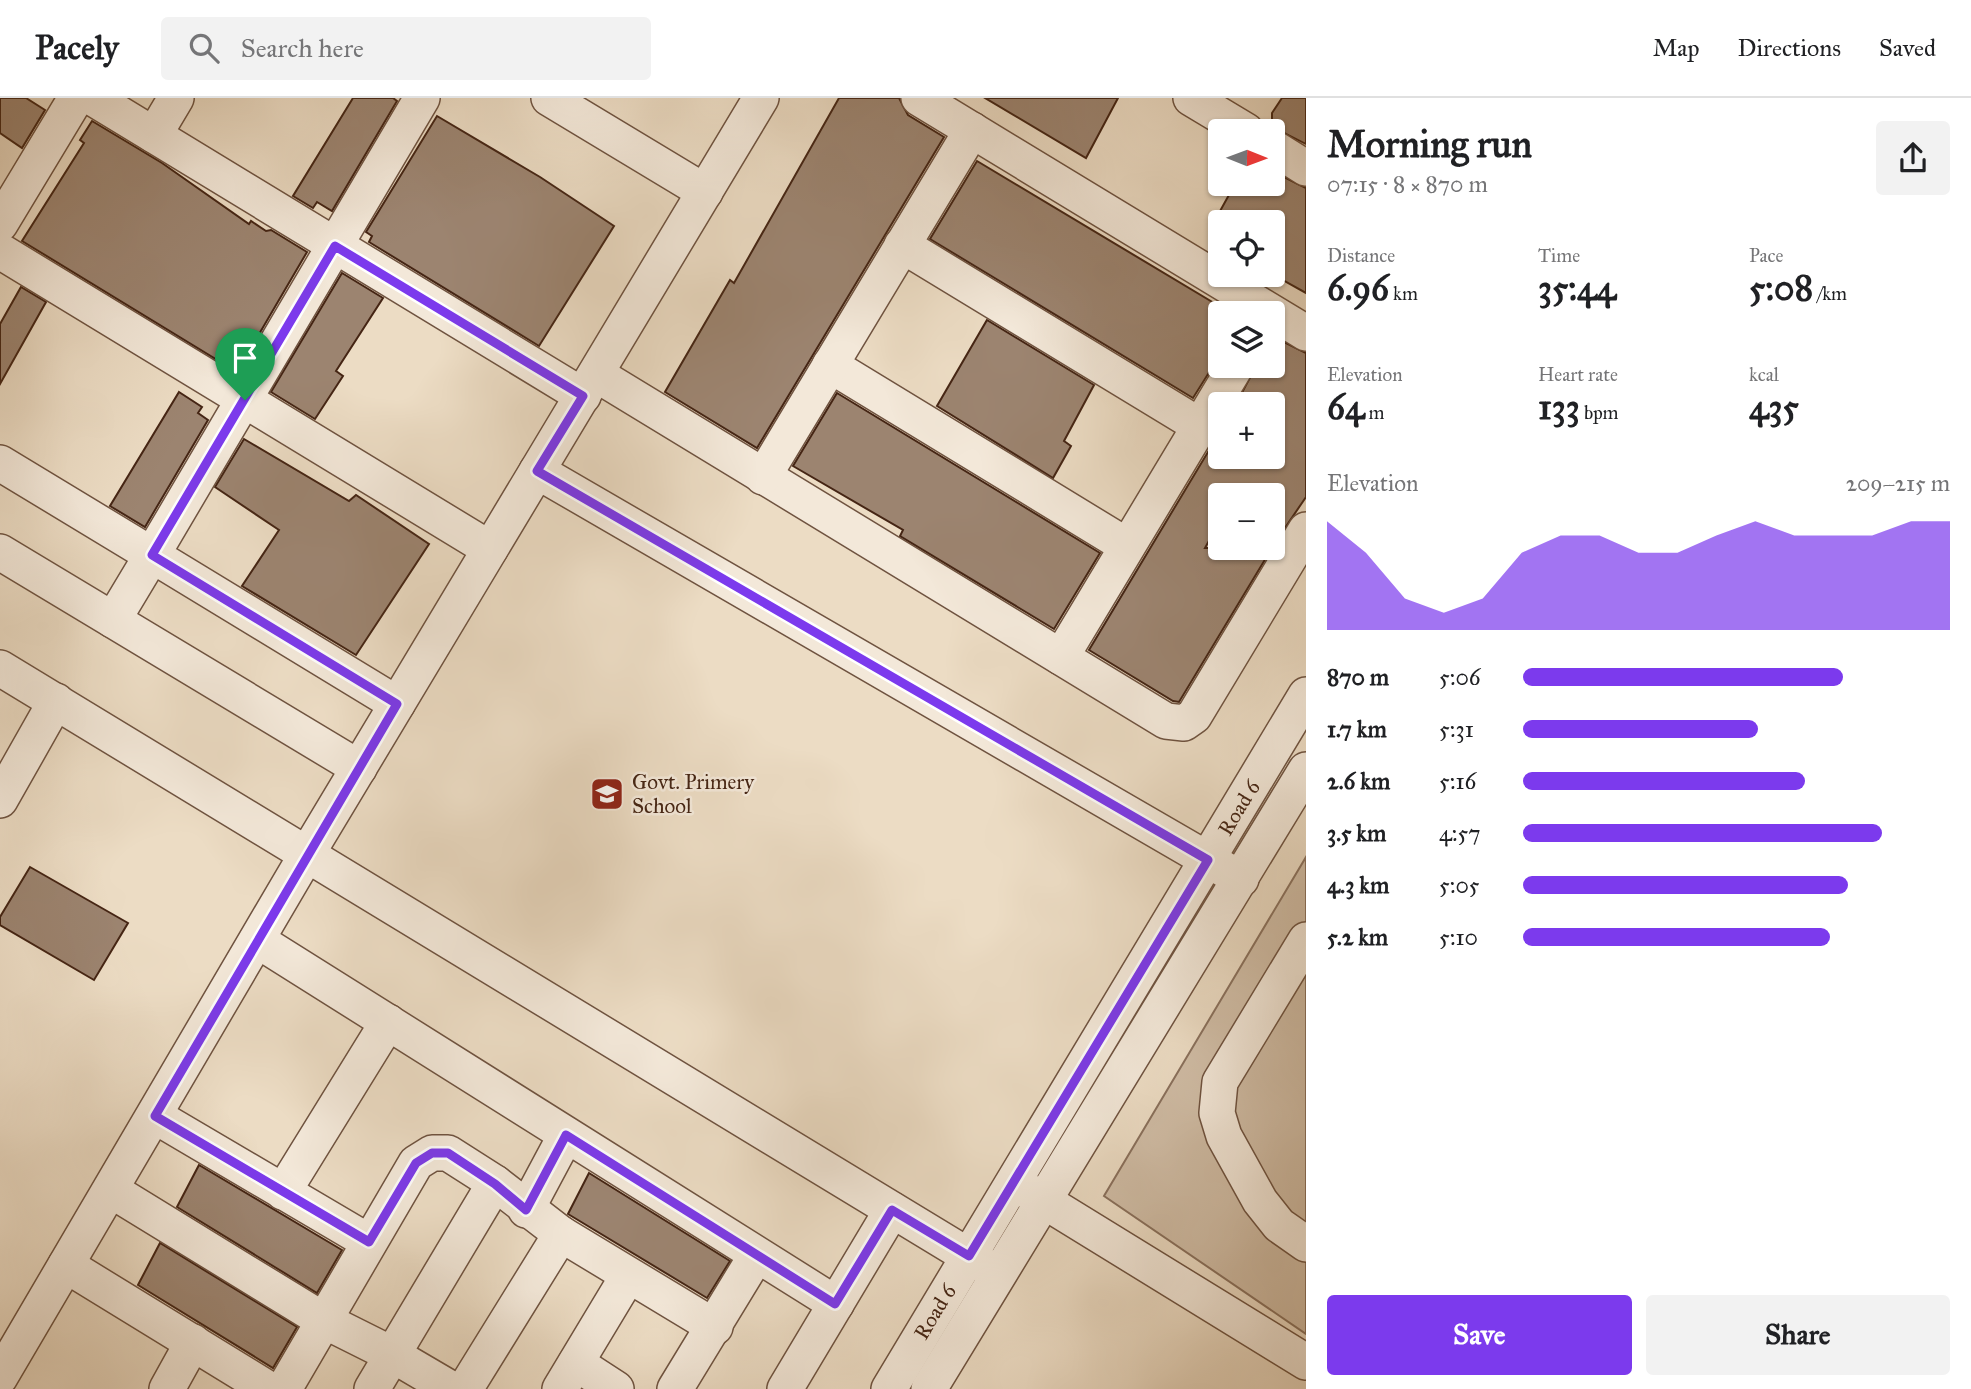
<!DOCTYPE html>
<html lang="en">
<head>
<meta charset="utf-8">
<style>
	:root { --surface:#fff; --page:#f2f2f2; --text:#202124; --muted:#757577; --line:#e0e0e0; --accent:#7c3aed }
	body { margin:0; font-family:"IM FELL Great Primer",serif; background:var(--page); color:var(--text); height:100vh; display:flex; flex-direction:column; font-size:26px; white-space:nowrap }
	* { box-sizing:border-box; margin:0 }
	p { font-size:23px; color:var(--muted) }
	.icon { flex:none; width:38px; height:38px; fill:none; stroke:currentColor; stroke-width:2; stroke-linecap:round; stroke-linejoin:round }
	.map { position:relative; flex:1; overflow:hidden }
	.details { display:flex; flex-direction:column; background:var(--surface); width:665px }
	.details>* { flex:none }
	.needle { width:46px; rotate:91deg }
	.controls { position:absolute; left:1208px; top:21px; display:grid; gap:14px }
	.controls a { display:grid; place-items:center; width:77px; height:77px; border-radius:7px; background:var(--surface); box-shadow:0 2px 5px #0004; font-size:35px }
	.pin { position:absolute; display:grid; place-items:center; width:60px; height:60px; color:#fff; margin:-72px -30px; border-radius:50% 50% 50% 0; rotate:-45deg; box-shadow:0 0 7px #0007 }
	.pin .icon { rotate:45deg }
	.round { display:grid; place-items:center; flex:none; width:74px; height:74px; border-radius:7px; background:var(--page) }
	.summary { display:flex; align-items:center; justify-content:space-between; height:119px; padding:0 21px }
	h1 { font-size:38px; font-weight:700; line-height:52px }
	.figures { display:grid; grid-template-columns:repeat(3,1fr); gap:10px; height:119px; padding:7px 21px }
	.figures div { display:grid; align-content:center }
	.figures b { font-size:35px; font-weight:700 }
	.figures small { font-size:19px; font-weight:400 }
	.figures p { font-size:19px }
	.chart { height:196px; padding:14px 21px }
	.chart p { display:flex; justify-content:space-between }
	.chart svg { width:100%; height:126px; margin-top:7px; fill:var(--accent); opacity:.7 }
	.action { display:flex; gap:14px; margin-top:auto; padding:14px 21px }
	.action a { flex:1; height:80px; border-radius:7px; background:var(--accent); color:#fff; font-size:28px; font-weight:700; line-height:80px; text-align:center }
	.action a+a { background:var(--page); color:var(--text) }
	ul { padding:0 21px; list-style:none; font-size:23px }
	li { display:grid; grid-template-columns:112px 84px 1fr; align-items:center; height:52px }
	li i { height:18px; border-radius:9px; background:var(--accent) }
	header { display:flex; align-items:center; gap:42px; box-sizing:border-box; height:98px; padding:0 35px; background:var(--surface); border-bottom:2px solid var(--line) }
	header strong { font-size:33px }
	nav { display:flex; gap:38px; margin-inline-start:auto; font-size:24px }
	.search { width:490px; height:63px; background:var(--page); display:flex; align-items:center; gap:18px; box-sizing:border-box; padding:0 24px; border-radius:7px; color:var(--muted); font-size:26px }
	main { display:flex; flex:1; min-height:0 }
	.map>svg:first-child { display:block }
</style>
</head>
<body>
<header>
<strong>Pacely</strong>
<div class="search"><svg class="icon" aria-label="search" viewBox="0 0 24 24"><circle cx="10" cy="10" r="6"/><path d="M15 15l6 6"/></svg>Search here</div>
<nav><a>Map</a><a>Directions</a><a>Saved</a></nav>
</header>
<main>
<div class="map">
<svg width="1306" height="1291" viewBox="0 0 1306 1291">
	<rect width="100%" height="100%" fill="#ecdcc4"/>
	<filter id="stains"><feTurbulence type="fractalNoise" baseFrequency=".00286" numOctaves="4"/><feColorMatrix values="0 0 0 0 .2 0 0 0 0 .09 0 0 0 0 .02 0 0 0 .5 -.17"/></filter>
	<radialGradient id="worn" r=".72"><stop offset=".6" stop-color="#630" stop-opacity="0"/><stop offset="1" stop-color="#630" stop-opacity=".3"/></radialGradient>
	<!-- green -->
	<path fill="#d0bda6" stroke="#8a715d" stroke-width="2" d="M 1306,759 L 1306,1236 L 1104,1098 Z"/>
	<!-- building -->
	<g fill="#9c8470" stroke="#452514" stroke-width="2">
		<path d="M 0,0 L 26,0 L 45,12 L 22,50 L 0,35 Z"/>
		<path d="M 353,0 L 393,0 L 397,3 L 332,113 L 317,104 L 313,110 L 293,98 Z"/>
		<path d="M 839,0 L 899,0 L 908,17 L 944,39 L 757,350 L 665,294 L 730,182 L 734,185 Z"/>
		<path d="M 985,0 L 1118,0 L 1086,60 Z"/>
		<path d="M 1282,0 L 1306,0 L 1306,46 L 1272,29 L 1272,15 Z"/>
		<path d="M 437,18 L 540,79 L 614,128 L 539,248 L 369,144 L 372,138 L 366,134 Z"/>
		<path d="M 92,23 L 162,65 L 249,126 L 251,123 L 266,133 L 271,132 L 307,154 L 237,274 L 22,143 L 84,45 L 80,42 Z"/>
		<path d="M 977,63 L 1219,208 L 1220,257 L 1193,300 L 930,141 Z"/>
		<path d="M 1272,73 L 1306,90 L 1306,195 L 1272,176 L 1272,124 L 1214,124 L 1235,86 L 1272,86 Z"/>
		<path d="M 342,175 L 383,200 L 336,273 L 343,278 L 315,321 L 271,294 Z"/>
		<path d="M 21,189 L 46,204 L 0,286 L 0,226 Z"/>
		<path d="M 987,222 L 1094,287 L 1064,343 L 1071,348 L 1053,380 L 937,308 Z"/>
		<path d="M 1272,238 L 1306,255 L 1306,399 L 1272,449 L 1272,397 L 1220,397 L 1220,423 L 1205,450 L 1272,450 L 1179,604 L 1173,603 L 1089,552 L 1220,334 L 1220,359 L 1272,359 L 1272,306 L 1236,306 L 1256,268 L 1272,268 Z"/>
		<path d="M 179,294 L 202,309 L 198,315 L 208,322 L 145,429 L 110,408 Z"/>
		<path d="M 837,295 L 1100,455 L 1054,531 L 900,438 L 903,432 L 793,368 Z"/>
		<path d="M 244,341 L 349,403 L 356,397 L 429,446 L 356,557 L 242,488 L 279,432 L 215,389 Z"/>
		<path d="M 30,769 L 128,825 L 94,882 L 0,827 L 0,819 Z"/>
		<path d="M 199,1067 L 342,1152 L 317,1195 L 177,1109 Z"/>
		<path d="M 589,1075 L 730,1163 L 707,1200 L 568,1116 Z"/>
		<path d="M 160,1145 L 297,1229 L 273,1270 L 138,1187 Z"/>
	</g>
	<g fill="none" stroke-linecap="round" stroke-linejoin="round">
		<defs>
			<g id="minor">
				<path d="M 93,0 L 583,298"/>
				<path d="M 549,0 L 705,94"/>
				<path d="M 919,0 L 1306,235"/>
				<path d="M 1191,0 L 1246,33"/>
				<path d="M 154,37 L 176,0"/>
				<path d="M 1272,49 L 1306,70"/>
				<path d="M 0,126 L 76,0"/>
				<path d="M 902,147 L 1200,328"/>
				<path d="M 0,153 L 490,451"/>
				<path d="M 830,267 L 1127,448"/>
				<path d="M 596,276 L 1166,623 L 1184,625 L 1194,618 L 1306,432"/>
				<path d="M 0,365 L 152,457 L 113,522"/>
				<path d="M 537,373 L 1241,781"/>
				<path d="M 763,379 L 972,32"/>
				<path d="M 0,454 L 359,670"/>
				<path d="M 1061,559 L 1236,268"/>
				<path d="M 0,570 L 998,1176"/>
				<path d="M 397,606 L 152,457 L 422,0"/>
				<path d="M 0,702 L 56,603"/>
				<path d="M 257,842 L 836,1206"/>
				<path d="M 1306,842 L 1220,984 L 1217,1015 L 1224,1038 L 1260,1103 L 1279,1127 L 1306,1146"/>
				<path d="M 155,1018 L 369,1144"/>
				<path d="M 1023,1090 L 1306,1264"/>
				<path d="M 111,1092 L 323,1222 L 393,1257 L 451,1291"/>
				<path d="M 283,1094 L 388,924"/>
				<path d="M 526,1112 L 566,1037"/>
				<path d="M 66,1167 L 268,1291"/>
				<path d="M 576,1265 L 616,1291"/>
				<path d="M 0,1279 L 307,756 L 761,0"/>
				<path d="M 167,1291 L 193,1244"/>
				<path d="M 284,1291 L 416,1065 L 432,1055 L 448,1055 L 495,1085 L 561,1136 L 715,1229"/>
				<path d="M 372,1291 L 495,1085"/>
				<path d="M 465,1291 L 561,1136"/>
				<path d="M 560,1291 L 628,1178"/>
				<path d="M 675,1291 L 756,1158"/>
				<path d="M 785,1291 L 892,1112"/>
				<path d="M 889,1291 L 1306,597"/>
				<path d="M 929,1291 C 1054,1084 1182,879 1306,672"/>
			</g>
		</defs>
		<!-- minor casing -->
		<use href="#minor" stroke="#6f5340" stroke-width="38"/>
		<!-- minor -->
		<use href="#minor" stroke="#f3e8d9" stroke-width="35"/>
	</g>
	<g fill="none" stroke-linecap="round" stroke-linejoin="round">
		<defs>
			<path id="route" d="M 335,148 L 583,298 L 537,373 L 1208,762 L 969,1158 L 892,1112 L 835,1206 L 566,1037 L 526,1112 L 495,1086 L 448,1055 L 432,1055 L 416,1065 L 369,1144 L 155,1018 L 397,606 L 152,457 Z"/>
		</defs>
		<!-- route casing -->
		<use href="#route" stroke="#fff" stroke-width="14"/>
		<!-- route -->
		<use href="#route" stroke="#7c3aed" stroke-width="9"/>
	</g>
	<!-- icons -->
	<defs>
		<symbol id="school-square" viewBox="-11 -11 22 22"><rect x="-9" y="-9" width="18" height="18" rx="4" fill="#8f2418" stroke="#f3e8d9"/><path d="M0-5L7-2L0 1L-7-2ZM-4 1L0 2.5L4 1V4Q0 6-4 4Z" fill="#fff"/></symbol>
	</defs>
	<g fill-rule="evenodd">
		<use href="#school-square" x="588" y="677" width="38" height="38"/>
	</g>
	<g text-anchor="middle" stroke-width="5" stroke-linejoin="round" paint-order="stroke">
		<!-- poi labels -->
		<g font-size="21" fill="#452514" stroke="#f3e8d9" text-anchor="start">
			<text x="632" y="691">Govt. Primery<tspan x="632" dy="24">School</tspan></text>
		</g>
		<!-- street labels -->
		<g font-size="21" fill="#452514" stroke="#f3e8d9">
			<text transform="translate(1239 710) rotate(-59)" y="7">Road 6</text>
			<text transform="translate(935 1214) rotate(-59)" y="7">Road 6</text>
		</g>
	</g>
	<rect width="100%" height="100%" filter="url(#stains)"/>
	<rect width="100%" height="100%" fill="url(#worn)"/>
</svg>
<div class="controls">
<a><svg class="needle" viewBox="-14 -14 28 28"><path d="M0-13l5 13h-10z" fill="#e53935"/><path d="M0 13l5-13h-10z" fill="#757577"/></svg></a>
<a><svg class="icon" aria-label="locate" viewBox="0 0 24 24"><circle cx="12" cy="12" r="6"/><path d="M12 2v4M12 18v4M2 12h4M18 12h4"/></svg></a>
<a><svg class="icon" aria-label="layers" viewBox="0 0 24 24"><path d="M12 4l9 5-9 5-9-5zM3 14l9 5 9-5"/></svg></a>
<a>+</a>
<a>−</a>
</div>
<div class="pin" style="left:245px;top:302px;background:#1e9e55"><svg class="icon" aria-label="arrive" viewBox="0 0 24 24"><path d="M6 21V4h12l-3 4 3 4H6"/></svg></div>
</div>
<section class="details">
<div class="summary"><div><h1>Morning run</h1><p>07:15 · 8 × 870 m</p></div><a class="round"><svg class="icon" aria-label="share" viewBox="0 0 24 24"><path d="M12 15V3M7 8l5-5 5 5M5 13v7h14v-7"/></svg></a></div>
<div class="figures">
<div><p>Distance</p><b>6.96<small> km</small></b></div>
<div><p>Time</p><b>35:44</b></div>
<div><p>Pace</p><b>5:08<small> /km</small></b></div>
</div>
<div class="figures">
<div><p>Elevation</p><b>64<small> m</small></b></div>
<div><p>Heart rate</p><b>133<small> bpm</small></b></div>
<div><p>kcal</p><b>435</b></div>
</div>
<div class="chart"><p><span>Elevation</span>209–215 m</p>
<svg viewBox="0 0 160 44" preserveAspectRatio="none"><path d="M0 44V6L10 17L20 33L30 38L40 33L50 17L60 11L70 11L80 17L90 17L100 11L110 6L120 11L130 11L140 11L150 6L160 6V44z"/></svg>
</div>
<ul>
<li><b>870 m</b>5:06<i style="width:75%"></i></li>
<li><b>1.7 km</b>5:31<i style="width:55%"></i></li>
<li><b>2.6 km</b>5:16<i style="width:66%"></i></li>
<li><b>3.5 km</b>4:57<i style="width:84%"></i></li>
<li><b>4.3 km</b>5:05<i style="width:76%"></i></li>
<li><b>5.2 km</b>5:10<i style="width:72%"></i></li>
</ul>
<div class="action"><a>Save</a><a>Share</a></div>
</section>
</main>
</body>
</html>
